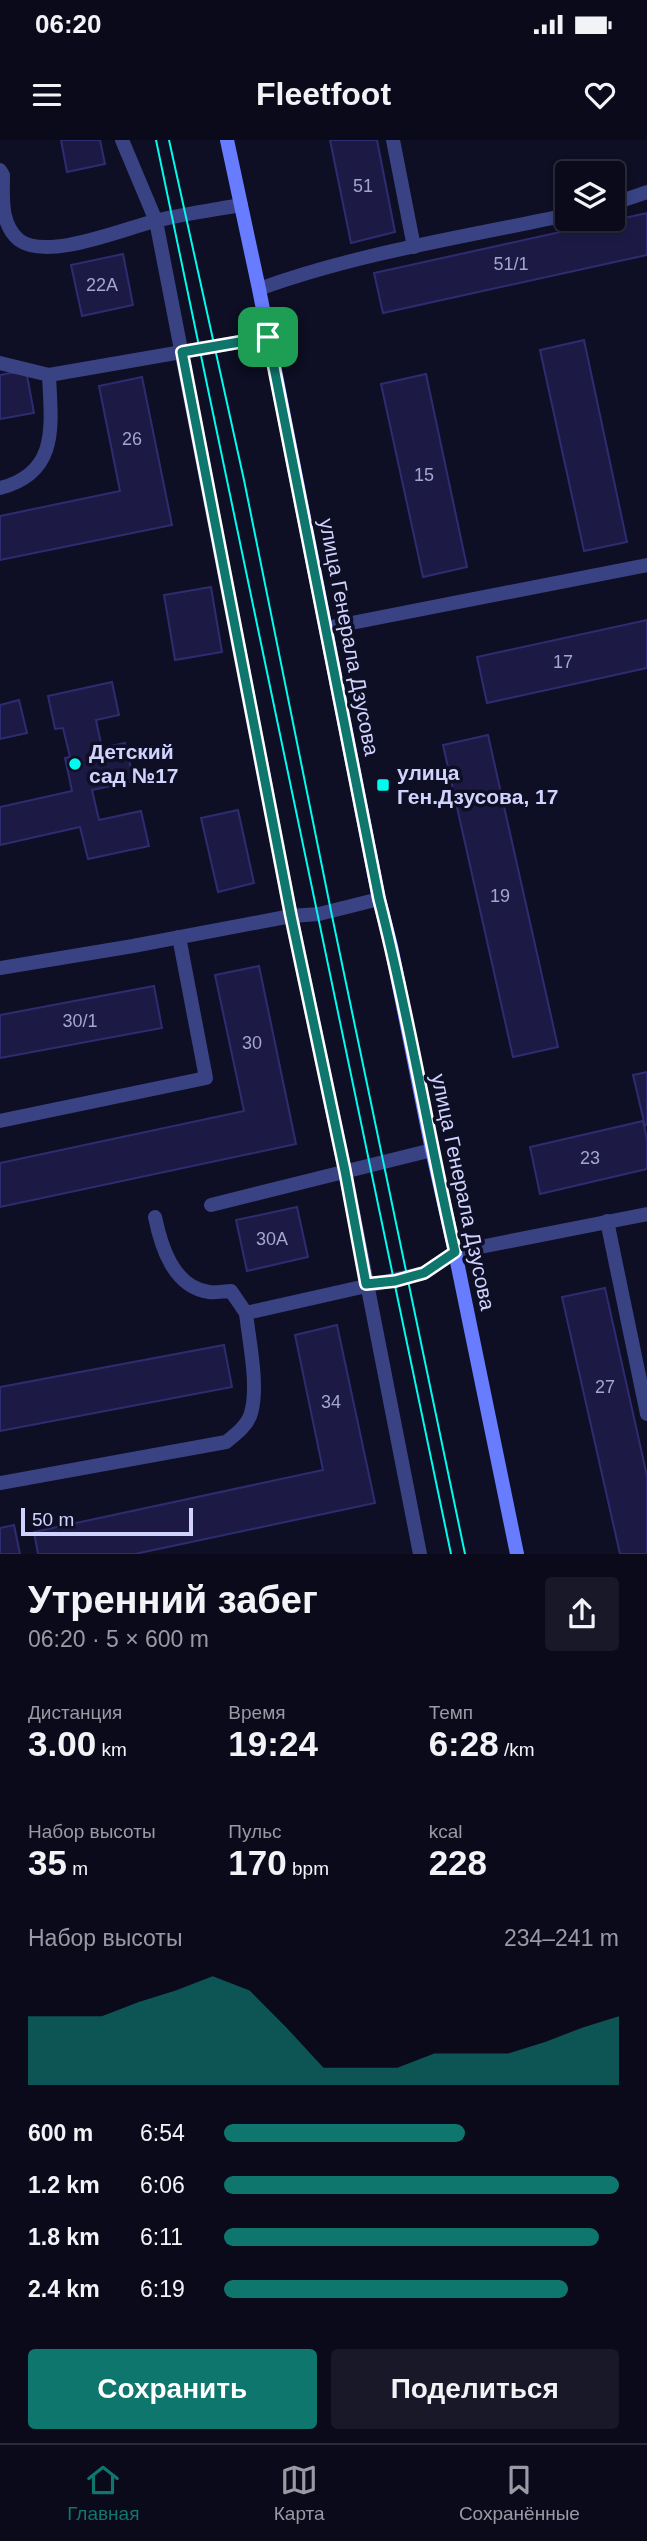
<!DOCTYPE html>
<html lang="ru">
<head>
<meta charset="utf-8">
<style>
	:root { --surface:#0a0a1b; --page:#181828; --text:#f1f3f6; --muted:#999aa3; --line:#2a2b3a; --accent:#0f766e }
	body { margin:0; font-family:Arial,sans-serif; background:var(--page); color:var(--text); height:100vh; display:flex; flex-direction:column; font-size:26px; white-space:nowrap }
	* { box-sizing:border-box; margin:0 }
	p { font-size:23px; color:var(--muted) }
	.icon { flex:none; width:38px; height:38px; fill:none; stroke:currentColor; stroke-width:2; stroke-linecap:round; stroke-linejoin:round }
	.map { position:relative; height:1414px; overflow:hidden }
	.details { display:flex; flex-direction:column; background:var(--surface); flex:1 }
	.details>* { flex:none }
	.buttons { position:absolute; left:555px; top:21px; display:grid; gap:14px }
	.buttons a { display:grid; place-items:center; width:70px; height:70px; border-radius:7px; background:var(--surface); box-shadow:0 4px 10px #0003,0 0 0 2px var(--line); font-size:35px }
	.scale { position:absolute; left:21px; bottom:18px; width:172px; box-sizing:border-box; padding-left:7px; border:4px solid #d1d3ff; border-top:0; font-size:19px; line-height:24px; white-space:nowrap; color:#d1d3ff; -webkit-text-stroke:5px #0e0e24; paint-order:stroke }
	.pin { position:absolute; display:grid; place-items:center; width:60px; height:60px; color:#fff; margin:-30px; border-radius:14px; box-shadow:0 4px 10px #0006 }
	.round { display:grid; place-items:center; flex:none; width:74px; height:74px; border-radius:7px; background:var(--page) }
	.headline { display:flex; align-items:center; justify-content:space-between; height:119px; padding:0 28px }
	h1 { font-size:38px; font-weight:700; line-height:52px }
	.metrics { display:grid; grid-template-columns:repeat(3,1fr); gap:10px; height:119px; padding:7px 28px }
	.metrics div { display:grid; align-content:center }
	.metrics b { font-size:35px; font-weight:700 }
	.metrics small { font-size:19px; font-weight:400 }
	.metrics p { font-size:19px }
	.chart { height:196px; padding:14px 28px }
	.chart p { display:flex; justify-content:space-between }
	.chart svg { width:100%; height:126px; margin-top:7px; fill:var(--accent); opacity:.7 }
	.button { display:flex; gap:14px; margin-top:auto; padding:14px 28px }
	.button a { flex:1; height:80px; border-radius:7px; background:var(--accent); color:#fff; font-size:28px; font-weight:700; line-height:80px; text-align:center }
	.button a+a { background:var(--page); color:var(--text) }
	ul { padding:0 28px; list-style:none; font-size:23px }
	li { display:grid; grid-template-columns:112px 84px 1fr; align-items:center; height:52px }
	li i { height:18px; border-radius:9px; background:var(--accent) }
	.status { display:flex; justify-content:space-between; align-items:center; height:49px; padding:0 35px; background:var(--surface); direction:ltr }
	.status svg { height:19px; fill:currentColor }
	header { display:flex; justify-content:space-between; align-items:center; height:91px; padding:0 28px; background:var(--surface); font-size:32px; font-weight:700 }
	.dock { display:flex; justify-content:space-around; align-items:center; height:98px; border-top:2px solid var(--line); background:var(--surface); font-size:19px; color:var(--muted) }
	.dock a { display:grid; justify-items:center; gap:4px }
	.dock .selected { color:var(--accent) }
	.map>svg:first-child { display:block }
</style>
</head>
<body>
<div class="status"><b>06:20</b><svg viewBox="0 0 49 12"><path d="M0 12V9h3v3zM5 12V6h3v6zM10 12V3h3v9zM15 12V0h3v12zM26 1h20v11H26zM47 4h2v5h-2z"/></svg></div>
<header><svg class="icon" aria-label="menu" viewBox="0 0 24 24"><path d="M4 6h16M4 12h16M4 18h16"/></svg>Fleetfoot<svg class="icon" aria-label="heart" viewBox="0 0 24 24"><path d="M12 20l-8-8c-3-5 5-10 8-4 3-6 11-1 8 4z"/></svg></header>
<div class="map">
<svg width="647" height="1414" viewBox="0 0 647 1414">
	<rect width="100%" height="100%" fill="#0e0e24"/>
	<!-- building -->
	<g fill="#1c1a45" stroke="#2e2c71" stroke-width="2">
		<path d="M 61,0 L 100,0 L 105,24 L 67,32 Z"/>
		<path d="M 330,0 L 377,0 L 395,92 L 351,103 Z"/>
		<path d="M 647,73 L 647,115 L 383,173 L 374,133 Z"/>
		<path d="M 123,114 L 133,165 L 82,176 L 71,125 Z"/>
		<path d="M 584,200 L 627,402 L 584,411 L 540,210 Z"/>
		<path d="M 26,230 L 34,273 L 0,279 L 0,235 Z"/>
		<path d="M 426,234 L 467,427 L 423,437 L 381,244 Z"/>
		<path d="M 142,237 L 172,385 L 0,420 L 0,376 L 120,351 L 99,246 Z"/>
		<path d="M 211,447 L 222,512 L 175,520 L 164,455 Z"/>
		<path d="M 647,480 L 647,528 L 487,563 L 477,517 Z"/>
		<path d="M 112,542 L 119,575 L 96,580 L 102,608 L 125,603 L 134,641 L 92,650 L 99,680 L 141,671 L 149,706 L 88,719 L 80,687 L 0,705 L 0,667 L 72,651 L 65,618 L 70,617 L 63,588 L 55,589 L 48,556 Z"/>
		<path d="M 19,560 L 27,593 L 0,599 L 0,565 Z"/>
		<path d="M 488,595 L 558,907 L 513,917 L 443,605 Z"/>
		<path d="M 238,670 L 254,743 L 218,752 L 201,678 Z"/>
		<path d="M 259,826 L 296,1004 L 0,1067 L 0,1023 L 244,971 L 215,835 Z"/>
		<path d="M 154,846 L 162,888 L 0,918 L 0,875 Z"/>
		<path d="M 647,932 L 647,985 L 645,986 L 633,935 Z"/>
		<path d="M 643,981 L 647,999 L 647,1029 L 540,1054 L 530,1007 Z"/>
		<path d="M 297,1067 L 308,1117 L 247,1131 L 236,1080 Z"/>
		<path d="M 605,1148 L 647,1336 L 647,1414 L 620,1414 L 562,1157 Z"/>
		<path d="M 337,1185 L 375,1363 L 135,1414 L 38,1414 L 34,1392 L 323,1330 L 295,1195 Z"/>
		<path d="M 224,1205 L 232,1247 L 0,1291 L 0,1247 Z"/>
		<path d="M 14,1385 L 20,1414 L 0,1414 L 0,1388 Z"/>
	</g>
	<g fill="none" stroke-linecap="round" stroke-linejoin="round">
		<!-- lane -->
		<g stroke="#394283" stroke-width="14">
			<path d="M 122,0 L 156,81 L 291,776 L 345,1031 L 420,1414"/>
			<path d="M 393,0 L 414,107"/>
			<path d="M 0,30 L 3,35 C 3,58 0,84 19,100 C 47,121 123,89 155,81 C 183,74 213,70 241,65"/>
			<path d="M 612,64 L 647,52"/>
			<path d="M 259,149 C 358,113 464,97 567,75"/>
			<path d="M 0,223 L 49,235"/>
			<path d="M 0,348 C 60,333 51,284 49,235 L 268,197"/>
			<path d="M 326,488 L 647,425"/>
			<path d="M 0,828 L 133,806 L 291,776 L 319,774 L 379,759"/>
			<path d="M 0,981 L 206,938 L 179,797"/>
			<path d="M 211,1065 L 432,1010"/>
			<path d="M 155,1077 C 161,1106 173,1147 209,1152 C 216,1153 224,1151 231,1151 L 246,1173"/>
			<path d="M 607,1081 L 647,1274"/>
			<path d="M 0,1343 L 226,1302 C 236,1294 248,1285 251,1273 C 259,1246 249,1201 246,1173 L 424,1133 L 455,1112 L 647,1074"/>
		</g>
		<!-- secondary -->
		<path stroke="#687cff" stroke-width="14" d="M 227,0 L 259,149 L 379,759 L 391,806 L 432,1010 L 455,1112 L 517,1414"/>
		<!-- tram -->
		<g stroke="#00fced" stroke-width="2">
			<path d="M 156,0 L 451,1414"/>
			<path d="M 169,0 L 244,340 L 331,771 L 465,1414"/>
		</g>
	</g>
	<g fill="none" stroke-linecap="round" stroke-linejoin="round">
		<defs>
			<path id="route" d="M 268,197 L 379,759 C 409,875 428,995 455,1112 L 424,1133 L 395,1141 L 366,1144 L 345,1031 L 291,776 L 182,212 Z"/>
		</defs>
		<!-- route casing -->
		<use href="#route" stroke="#fff" stroke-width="14"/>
		<!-- route -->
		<use href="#route" stroke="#0f766e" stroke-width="9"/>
	</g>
	<!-- markers -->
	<g fill="#00fced" stroke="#0e0e24" stroke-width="2.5">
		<circle cx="75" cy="624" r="7"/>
		<rect x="376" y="638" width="14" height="14" rx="3.5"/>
	</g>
	<g text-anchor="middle" stroke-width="7" stroke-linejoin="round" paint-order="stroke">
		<!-- number labels -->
		<g font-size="18" fill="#a4a5d0">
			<text x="363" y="52">51</text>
			<text x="511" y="130">51/1</text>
			<text x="102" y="151">22А</text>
			<text x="132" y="305">26</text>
			<text x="424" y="341">15</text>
			<text x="563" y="528">17</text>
			<text x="500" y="762">19</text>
			<text x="80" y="887">30/1</text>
			<text x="252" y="909">30</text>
			<text x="590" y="1024">23</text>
			<text x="272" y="1105">30А</text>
			<text x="605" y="1253">27</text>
			<text x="331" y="1268">34</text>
		</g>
		<!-- street labels -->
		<g font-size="21" fill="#d1d3ff" stroke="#0e0e24">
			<text transform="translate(349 497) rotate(79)" y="7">улица Генерала Дзусова</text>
			<text transform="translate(463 1052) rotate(78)" y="7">улица Генерала Дзусова</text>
		</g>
		<!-- poi labels -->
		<g font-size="21" font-weight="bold" fill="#d1d3ff" stroke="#0e0e24" text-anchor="start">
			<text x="89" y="619">Детский<tspan x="89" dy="24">сад №17</tspan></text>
			<text x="397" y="640">улица<tspan x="397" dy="24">Ген.Дзусова, 17</tspan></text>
		</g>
	</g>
</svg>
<div class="buttons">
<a><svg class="icon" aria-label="layers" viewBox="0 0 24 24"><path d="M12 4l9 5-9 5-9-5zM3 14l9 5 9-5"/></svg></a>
</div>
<div class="scale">50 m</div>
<div class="pin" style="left:268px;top:197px;background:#1e9e55"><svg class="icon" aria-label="arrive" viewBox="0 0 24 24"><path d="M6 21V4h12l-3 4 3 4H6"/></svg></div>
</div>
<section class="details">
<div class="headline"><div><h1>Утренний забег</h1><p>06:20 · 5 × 600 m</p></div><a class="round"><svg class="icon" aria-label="share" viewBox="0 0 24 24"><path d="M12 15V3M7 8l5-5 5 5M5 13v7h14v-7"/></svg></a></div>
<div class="metrics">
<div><p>Дистанция</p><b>3.00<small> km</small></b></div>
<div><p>Время</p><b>19:24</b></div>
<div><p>Темп</p><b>6:28<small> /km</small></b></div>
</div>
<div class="metrics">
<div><p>Набор высоты</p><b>35<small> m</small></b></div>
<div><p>Пульс</p><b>170<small> bpm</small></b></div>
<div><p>kcal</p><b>228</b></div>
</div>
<div class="chart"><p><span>Набор высоты</span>234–241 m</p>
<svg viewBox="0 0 160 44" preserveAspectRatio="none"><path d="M0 44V20L10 20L20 20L30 15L40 11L50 6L60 11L70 24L80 38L90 38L100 38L110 33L120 33L130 33L140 29L150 24L160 20V44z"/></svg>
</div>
<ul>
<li><b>600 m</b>6:54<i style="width:61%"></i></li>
<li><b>1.2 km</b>6:06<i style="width:100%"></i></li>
<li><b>1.8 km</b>6:11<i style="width:95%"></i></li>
<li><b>2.4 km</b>6:19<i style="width:87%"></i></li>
</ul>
<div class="button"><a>Сохранить</a><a>Поделиться</a></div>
</section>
<nav class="dock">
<a class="selected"><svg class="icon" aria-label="home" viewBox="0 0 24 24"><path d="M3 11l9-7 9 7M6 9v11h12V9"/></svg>Главная</a>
<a><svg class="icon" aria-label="map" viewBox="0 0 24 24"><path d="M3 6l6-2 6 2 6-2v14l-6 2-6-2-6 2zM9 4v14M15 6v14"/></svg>Карта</a>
<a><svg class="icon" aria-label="saved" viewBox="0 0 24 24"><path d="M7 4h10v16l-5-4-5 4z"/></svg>Сохранённые</a>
</nav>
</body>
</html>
